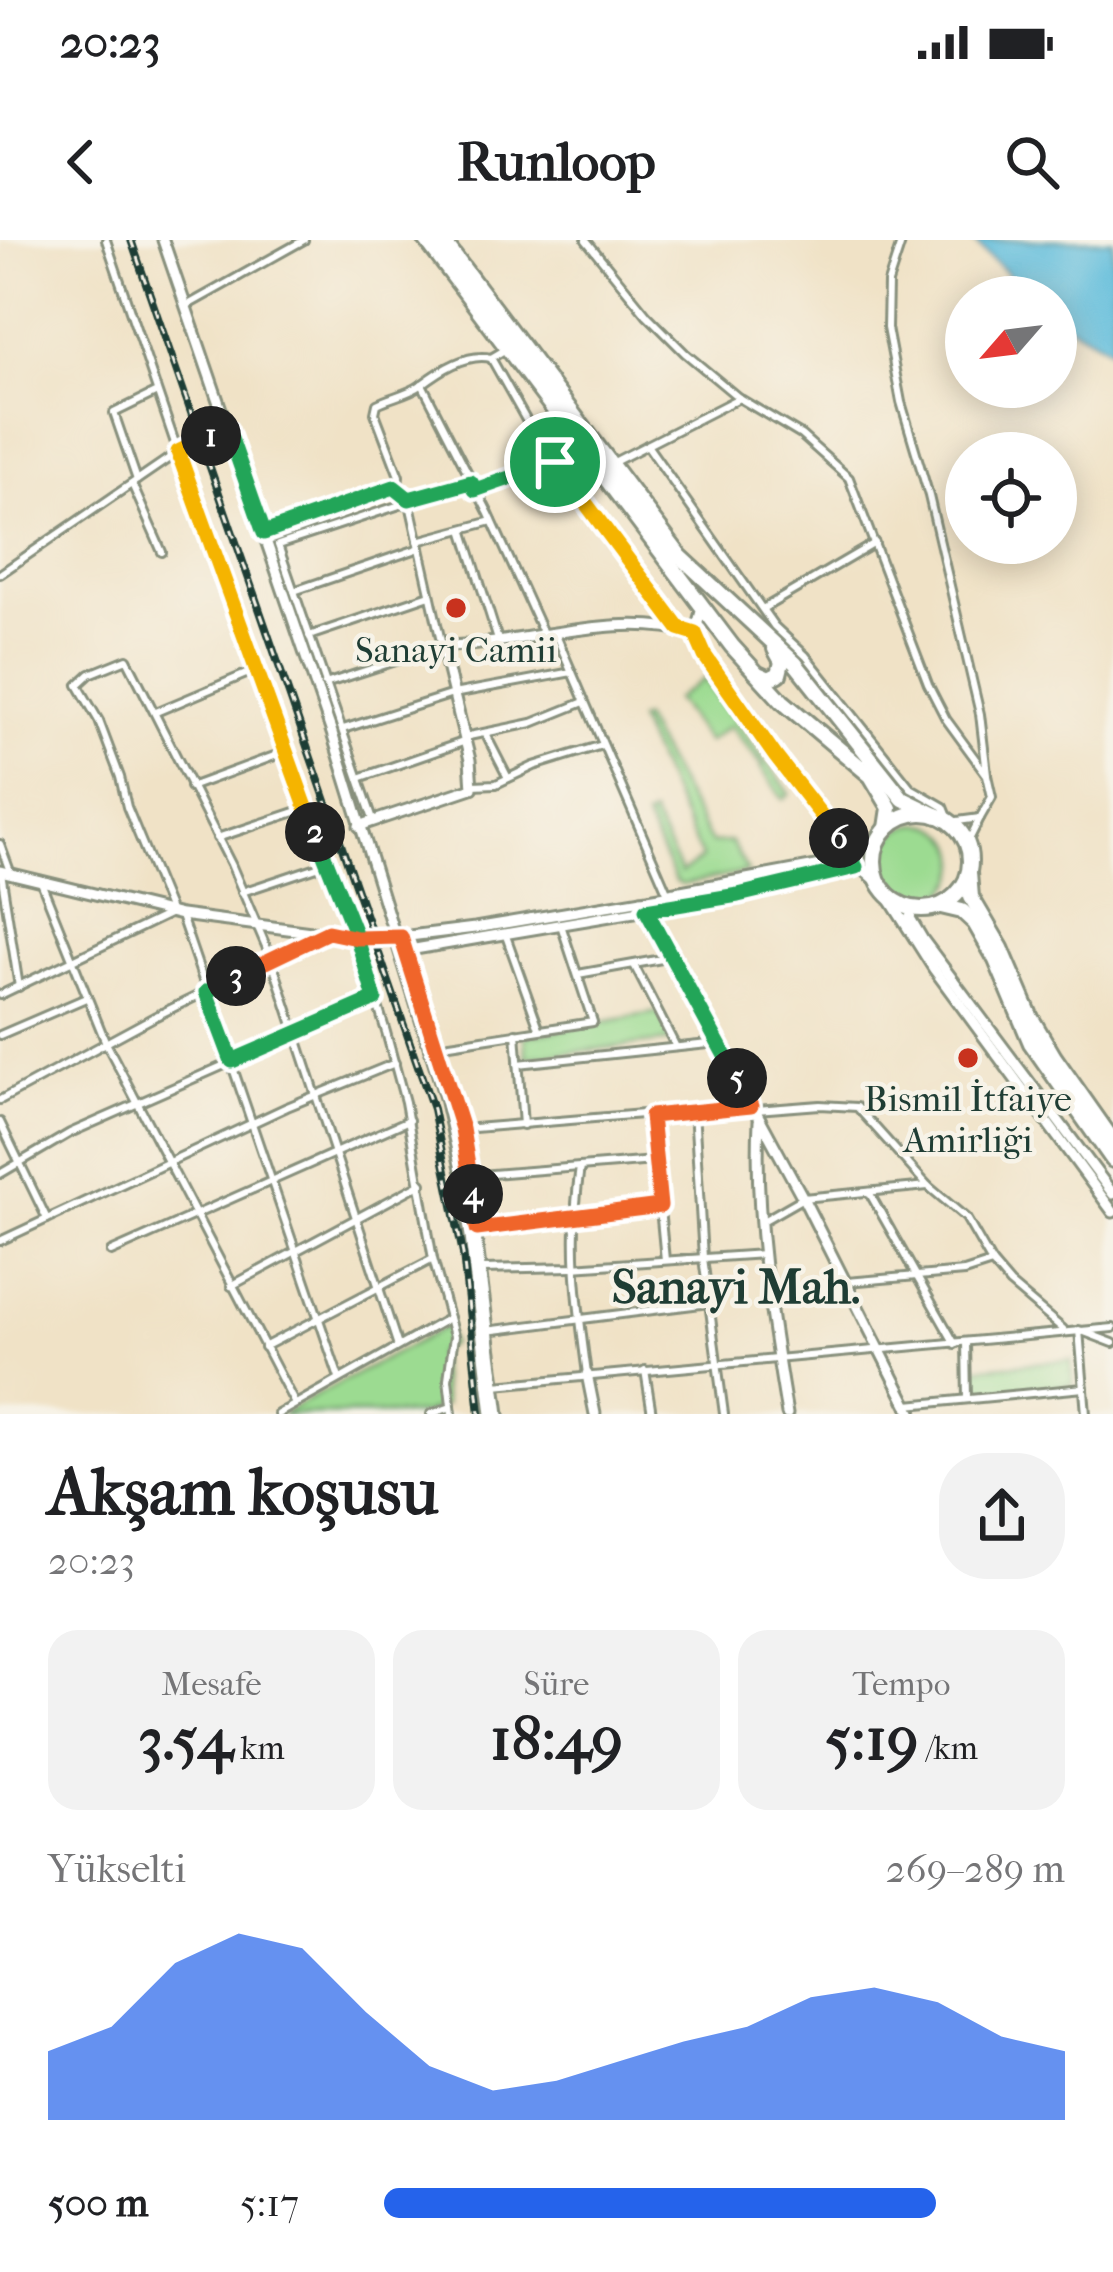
<!DOCTYPE html>
<html lang="tr">
<head>
<meta charset="utf-8">
<style>
	:root { --surface:#fff; --page:#f2f2f2; --text:#202124; --muted:#757577; --accent:#2563eb }
	body { margin:0; font-family:"IM FELL French Canon",serif; background:var(--page); color:var(--text); height:100vh; display:flex; flex-direction:column; font-size:45px; white-space:nowrap }
	* { box-sizing:border-box; margin:0 }
	p { font-size:39px; color:var(--muted) }
	.icon { flex:none; width:66px; height:66px; fill:none; stroke:currentColor; stroke-width:2; stroke-linecap:round; stroke-linejoin:round }
	.map { position:relative; height:1174px; overflow:hidden }
	.details { display:flex; flex-direction:column; background:var(--surface); flex:1 }
	.details>* { flex:none }
	.needle { width:78px; rotate:242deg }
	.tools { position:absolute; left:945px; top:36px; display:grid; gap:24px }
	.tools a { display:grid; place-items:center; width:132px; height:132px; border-radius:50%; background:var(--surface); box-shadow:0 6px 30px #0003; font-size:60px }
	.pin { position:absolute; display:grid; place-items:center; width:102px; height:102px; color:#fff; margin:-51px; border:6px solid #fff; border-radius:50%; box-shadow:0 3px 12px #0007 }
	.km { position:absolute; width:60px; height:60px; margin:-30px; border-radius:50%; background:#222; color:#fff; font-size:33px; line-height:60px; text-align:center }
	.round { display:grid; place-items:center; flex:none; width:126px; height:126px; border-radius:48px; background:var(--page) }
	.overview { display:flex; align-items:center; justify-content:space-between; height:204px; padding:0 48px }
	h1 { font-size:66px; font-weight:800; line-height:90px }
	.figures { display:grid; grid-template-columns:repeat(3,1fr); gap:18px; height:204px; padding:12px 48px }
	.figures div { display:grid; align-content:center; border-radius:30px; background:var(--page); text-align:center }
	.figures b { font-size:60px; font-weight:800 }
	.figures small { font-size:33px; font-weight:400 }
	.figures p { font-size:33px }
	.chart { height:336px; padding:24px 48px }
	.chart p { display:flex; justify-content:space-between }
	.chart svg { width:100%; height:216px; margin-top:12px; fill:var(--accent); opacity:.7 }
	ul { padding:0 48px; list-style:none; font-size:39px }
	li { display:grid; grid-template-columns:192px 144px 1fr; align-items:center; height:90px }
	li i { height:30px; border-radius:15px; background:var(--accent) }
	.status { display:flex; justify-content:space-between; align-items:center; height:84px; padding:0 60px; background:var(--surface); direction:ltr }
	.status svg { height:33px; fill:currentColor }
	header { display:flex; justify-content:space-between; align-items:center; height:156px; padding:0 48px; background:var(--surface); font-size:54px; font-weight:800 }
	.map>svg:first-child { display:block }
</style>
</head>
<body>
<div class="status"><b>20:23</b><svg viewBox="0 0 49 12"><path d="M0 12V9h3v3zM5 12V6h3v6zM10 12V3h3v9zM15 12V0h3v12zM26 1h20v11H26zM47 4h2v5h-2z"/></svg></div>
<header><svg class="icon" aria-label="back" viewBox="0 0 24 24"><path d="M15 5l-7 7 7 7"/></svg>Runloop<svg class="icon" aria-label="search" viewBox="0 0 24 24"><circle cx="10" cy="10" r="6"/><path d="M15 15l6 6"/></svg></header>
<div class="map">
<svg width="1113" height="1174" viewBox="0 0 1113 1174">
	<rect width="100%" height="100%" fill="#f7f3e8"/>
	<filter id="ink" filterUnits="userSpaceOnUse"><feTurbulence type="fractalNoise" baseFrequency=".00833" numOctaves="2"/><feDisplacementMap in="SourceGraphic" scale="24" xChannelSelector="R" yChannelSelector="G"/><feConvolveMatrix kernelMatrix="1 2 1 2 8 2 1 2 1" color-interpolation-filters="sRGB"/></filter>
	<filter id="wash" filterUnits="userSpaceOnUse"><feTurbulence type="fractalNoise" baseFrequency=".004" numOctaves="4" result="noise"/><feDisplacementMap in="SourceGraphic" scale="48" xChannelSelector="R" yChannelSelector="G"/><feGaussianBlur stdDeviation="2.7" result="paint"/><feColorMatrix in="noise" values="0 0 0 0 0 0 0 0 0 0 0 0 0 0 0 0 0 1.4 0 .05"/><feComposite in="paint" operator="in"/></filter>
	<g filter="url(#wash)">
		<rect width="100%" height="100%" fill="#f0e2c6"/>
		<!-- green -->
		<g fill="#9cdb91" stroke="#5e8c62" stroke-width="3">
			<path d="M 704,439 L 790,553 L 783,559 L 761,528 L 763,526 L 729,486 L 707,502 L 675,459 Z"/>
			<path d="M 642,478 L 711,603 L 731,602 L 748,632 L 682,645 L 675,641 L 645,578 L 652,575 L 681,633 L 702,618 L 637,480 Z"/>
			<circle cx="921" cy="622" r="38"/>
			<path d="M 659,772 L 672,801 L 526,817 L 525,796 Z"/>
			<path d="M 447,1086 L 451,1104 L 437,1113 L 444,1165 L 423,1174 L 281,1174 Z"/>
			<path d="M 1071,1120 L 1073,1145 L 974,1153 L 971,1128 Z"/>
		</g>
		<!-- water -->
		<path fill="#5dbcdb" stroke="#3e7c88" stroke-width="3" d="M 972,0 L 1113,0 L 1113,110 L 1056,78 L 1056,57 L 1032,57 Z"/>
	</g>
	<g filter="url(#ink)">
		<g fill="none" stroke-linecap="round" stroke-linejoin="round">
			<defs>
				<g id="street">
					<path d="M 106,0 L 197,268 L 357,698 L 386,792 L 405,862 L 433,1019 L 454,1096 L 448,1139 L 452,1174"/>
					<path d="M 586,0 L 647,75 L 685,113 L 739,158 L 801,195 L 849,238 L 928,444 L 946,479 L 987,535 L 992,557 L 980,578"/>
					<path d="M 902,0 L 888,43 L 887,88 L 901,162 L 929,256 L 980,474 L 987,534"/>
					<path d="M 186,66 L 304,0"/>
					<path d="M 508,108 L 491,118 L 530,187 L 679,388"/>
					<path d="M 422,144 L 489,274 L 543,393"/>
					<path d="M 647,205 L 774,386 L 806,416 L 911,548 L 944,567 L 950,582 L 980,578 L 967,604"/>
					<path d="M 614,222 L 739,158"/>
					<path d="M 137,240 L 114,173 L 157,152"/>
					<path d="M 132,244 L 162,312"/>
					<path d="M 398,247 L 399,236 L 375,173 L 377,164 C 390,157 409,154 421,145 C 439,131 467,112 491,118"/>
					<path d="M 475,250 L 555,222"/>
					<path d="M 463,289 L 498,400"/>
					<path d="M 264,293 L 394,247 L 409,259 L 471,243"/>
					<path d="M 418,301 L 492,281"/>
					<path d="M 0,334 L 178,212 L 228,191"/>
					<path d="M 294,351 L 420,308"/>
					<path d="M 764,368 L 875,303"/>
					<path d="M 555,393 L 668,654"/>
					<path d="M 309,396 L 430,355"/>
					<path d="M 325,444 L 442,406 L 410,264"/>
					<path d="M 156,472 L 258,429"/>
					<path d="M 343,489 L 453,454 L 572,432"/>
					<path d="M 485,493 L 508,538"/>
					<path d="M 464,497 L 532,483 L 584,462"/>
					<path d="M 359,538 L 466,501"/>
					<path d="M 473,545 L 496,544 L 534,526 L 602,505"/>
					<path d="M 190,547 L 288,511"/>
					<path d="M 374,582 L 278,305 L 409,262"/>
					<path d="M 217,598 L 307,568"/>
					<path d="M 0,604 L 11,634"/>
					<path d="M 1,632 L 19,747"/>
					<path d="M 41,642 L 106,803 L 295,1164"/>
					<path d="M 242,652 L 326,624"/>
					<path d="M 181,676 L 339,1138"/>
					<path d="M 505,693 L 539,788"/>
					<path d="M 634,725 L 676,807"/>
					<path d="M 578,734 L 673,717"/>
					<path d="M 0,755 L 171,673 L 127,567 L 120,537 L 99,481 L 78,445 L 90,434 L 127,419 L 231,624 L 271,718 L 398,1106"/>
					<path d="M 516,793 L 523,885"/>
					<path d="M 0,795 L 86,758"/>
					<path d="M 437,806 L 593,782 L 561,685"/>
					<path d="M 518,824 L 718,803"/>
					<path d="M 0,860 L 154,777 L 325,694"/>
					<path d="M 694,870 L 703,1018 L 724,1174"/>
					<path d="M 756,870 L 820,865 L 857,867 L 928,946 L 966,978 L 992,1023 L 1010,1044 L 1063,1089"/>
					<path d="M 651,876 L 665,1020"/>
					<path d="M 0,882 L 47,979"/>
					<path d="M 462,889 L 751,865"/>
					<path d="M 580,927 C 569,1001 577,1061 587,1134"/>
					<path d="M 0,934 L 70,893 L 375,759"/>
					<path d="M 467,936 L 654,921"/>
					<path d="M 869,952 L 955,1104"/>
					<path d="M 761,982 L 803,958 L 928,946"/>
					<path d="M 477,989 L 594,971 L 660,966"/>
					<path d="M 0,1001 L 287,867 L 395,823"/>
					<path d="M 111,1012 L 409,880"/>
					<path d="M 483,1029 L 572,1027 L 764,1014"/>
					<path d="M 847,1042 L 964,1032 L 992,1023"/>
					<path d="M 231,1046 L 422,943"/>
					<path d="M 486,1091 L 709,1063"/>
					<path d="M 966,1102 L 967,1159"/>
					<path d="M 264,1107 L 433,1019"/>
					<path d="M 645,1130 L 652,1174"/>
					<path d="M 495,1145 L 1113,1088"/>
					<path d="M 908,1165 L 1084,1148"/>
					<path d="M 278,1174 L 449,1078"/>
					<path d="M 431,1174 L 451,1167"/>
					<path d="M 1086,1174 L 1079,1090 L 1113,1103"/>
				</g>
				<g id="secondary">
					<path d="M 163,0 L 332,493 L 445,858 L 463,937 L 491,1174"/>
					<path d="M 702,368 L 695,393 L 705,416 L 776,517 L 832,588 L 857,627"/>
					<path d="M 359,586 L 472,548 L 470,520 L 442,406 C 525,406 611,370 695,393"/>
					<path d="M 0,631 L 181,675 L 357,698 L 401,697 L 475,688 L 666,656"/>
					<path d="M 675,653 L 679,661 L 670,666 L 665,658 L 670,653 L 827,624 L 878,600"/>
					<path d="M 887,655 L 934,729 L 1113,972"/>
					<path d="M 641,660 L 803,958 L 912,1174"/>
					<path d="M 677,665 L 738,655 L 852,627 L 862,628 L 878,642"/>
					<path d="M 912,669 L 910,678 L 923,700 L 1113,954"/>
					<path d="M 401,697 L 462,889 L 499,1174"/>
					<path d="M 403,711 L 670,666"/>
					<path d="M 759,881 C 754,979 771,1077 787,1174"/>
					<path d="M 587,1134 L 595,1174"/>
				</g>
				<g id="highway">
					<path d="M 426,0 L 732,406 L 782,461 L 871,536 L 890,568 L 887,588"/>
					<path d="M 442,0 L 680,316 L 795,423 L 903,559 L 938,576"/>
					<path d="M 760,435 L 769,439 L 779,434 L 782,422 L 775,409"/>
					<circle cx="922" cy="621" r="48"/>
					<path d="M 969,633 L 971,657 L 1001,708 L 1031,778 L 1054,817 L 1113,901"/>
					<path d="M 941,666 L 962,671 L 975,683 L 996,720 L 1031,803 L 1113,920"/>
				</g>
			</defs>
			<!-- street casing -->
			<use href="#street" stroke="#88907d" stroke-width="12"/>
			<!-- secondary casing -->
			<use href="#secondary" stroke="#88907d" stroke-width="15"/>
			<!-- highway casing -->
			<use href="#highway" stroke="#88907d" stroke-width="20"/>
			<!-- street -->
			<use href="#street" stroke="#fff" stroke-width="6"/>
			<!-- secondary -->
			<use href="#secondary" stroke="#fff" stroke-width="9"/>
			<!-- highway -->
			<use href="#highway" stroke="#fff" stroke-width="14"/>
			<defs>
				<path id="rail" d="M 131,0 L 433,869 L 463,1014 L 480,1174"/>
			</defs>
			<!-- rail casing -->
			<use href="#rail" stroke="#1f3d34" stroke-width="8"/>
			<!-- rail -->
			<use href="#rail" stroke="#f7f3e8" stroke-width="3" stroke-dasharray="9" stroke-linecap="butt"/>
		</g>
	</g>
	<g fill="none" stroke-linecap="round" stroke-linejoin="round" filter="url(#ink)">
		<defs>
			<path id="split-1" d="M 211,196 L 228,190 L 264,293 L 394,247 L 409,259 L 471,242 L 475,250 L 555,222"/>
			<path id="split-2" d="M 211,196 L 178,212 L 315,592"/>
			<path id="split-3" d="M 236,736 L 206,752 L 232,821 L 375,759 L 357,698 L 315,592"/>
			<path id="split-4" d="M 236,736 L 328,692 L 357,698 L 401,697 L 462,889 L 473,954"/>
			<path id="split-5" d="M 473,954 L 477,989 L 660,966 L 651,876 L 751,866 L 737,838"/>
			<path id="split-6" d="M 737,838 L 646,670 L 738,655 L 856,627 L 839,598"/>
			<path id="split-7" d="M 555,222 L 679,388 L 695,393 L 705,416 L 776,517 L 839,598"/>
		</defs>
		<!-- split-1 casing -->
		<use href="#split-1" stroke="#fff" stroke-width="24"/>
		<!-- split-2 casing -->
		<use href="#split-2" stroke="#fff" stroke-width="24"/>
		<!-- split-3 casing -->
		<use href="#split-3" stroke="#fff" stroke-width="24"/>
		<!-- split-4 casing -->
		<use href="#split-4" stroke="#fff" stroke-width="24"/>
		<!-- split-5 casing -->
		<use href="#split-5" stroke="#fff" stroke-width="24"/>
		<!-- split-6 casing -->
		<use href="#split-6" stroke="#fff" stroke-width="24"/>
		<!-- split-7 casing -->
		<use href="#split-7" stroke="#fff" stroke-width="24"/>
		<!-- split-1 -->
		<use href="#split-1" stroke="#22a559" stroke-width="15"/>
		<!-- split-2 -->
		<use href="#split-2" stroke="#f5b400" stroke-width="15"/>
		<!-- split-3 -->
		<use href="#split-3" stroke="#22a559" stroke-width="15"/>
		<!-- split-4 -->
		<use href="#split-4" stroke="#f0652b" stroke-width="15"/>
		<!-- split-5 -->
		<use href="#split-5" stroke="#f0652b" stroke-width="15"/>
		<!-- split-6 -->
		<use href="#split-6" stroke="#22a559" stroke-width="15"/>
		<!-- split-7 -->
		<use href="#split-7" stroke="#f5b400" stroke-width="15"/>
	</g>
	<!-- markers -->
	<g fill="#c8321e" stroke="#f7f3e8" stroke-width="4.5">
		<circle cx="456" cy="368" r="12"/>
		<circle cx="968" cy="818" r="12"/>
	</g>
	<g text-anchor="middle" stroke-width="9" stroke-linejoin="round" paint-order="stroke">
		<!-- poi labels -->
		<g font-size="36" fill="#1f3d34" stroke="#f7f3e8">
			<text x="456" y="422">Sanayi Camii</text>
			<text x="968" y="871">Bismil İtfaiye<tspan x="968" dy="41">Amirliği</tspan></text>
		</g>
		<!-- district labels -->
		<g font-size="48" font-weight="bold" fill="#1f3d34" stroke="#f7f3e8">
			<text x="736" y="1063">Sanayi Mah.</text>
		</g>
	</g>
</svg>
<div class="tools">
<a><svg class="needle" viewBox="-14 -14 28 28"><path d="M0-13l5 13h-10z" fill="#e53935"/><path d="M0 13l5-13h-10z" fill="#757577"/></svg></a>
<a><svg class="icon" aria-label="locate" viewBox="0 0 24 24"><circle cx="12" cy="12" r="6"/><path d="M12 2v4M12 18v4M2 12h4M18 12h4"/></svg></a>
</div>
<div class="pin" style="left:555px;top:222px;background:#1e9e55"><svg class="icon" aria-label="arrive" viewBox="0 0 24 24"><path d="M6 21V4h12l-3 4 3 4H6"/></svg></div>
<b class="km" style="left:211px;top:196px">1</b>
<b class="km" style="left:315px;top:592px">2</b>
<b class="km" style="left:236px;top:736px">3</b>
<b class="km" style="left:473px;top:954px">4</b>
<b class="km" style="left:737px;top:838px">5</b>
<b class="km" style="left:839px;top:598px">6</b>
</div>
<section class="details">
<div class="overview"><div><h1>Akşam koşusu</h1><p>20:23</p></div><a class="round"><svg class="icon" aria-label="share" viewBox="0 0 24 24"><path d="M12 15V3M7 8l5-5 5 5M5 13v7h14v-7"/></svg></a></div>
<div class="figures">
<div><p>Mesafe</p><b>3.54<small> km</small></b></div>
<div><p>Süre</p><b>18:49</b></div>
<div><p>Tempo</p><b>5:19<small> /km</small></b></div>
</div>
<div class="chart"><p><span>Yükselti</span>269–289 m</p>
<svg viewBox="0 0 160 44" preserveAspectRatio="none"><path d="M0 44V30L10 25L20 12L30 6L40 9L50 22L60 33L70 38L80 36L90 32L100 28L110 25L120 19L130 17L140 20L150 27L160 30V44z"/></svg>
</div>
<ul>
<li><b>500 m</b>5:17<i style="width:81%"></i></li>
</ul>
</section>
</body>
</html>
